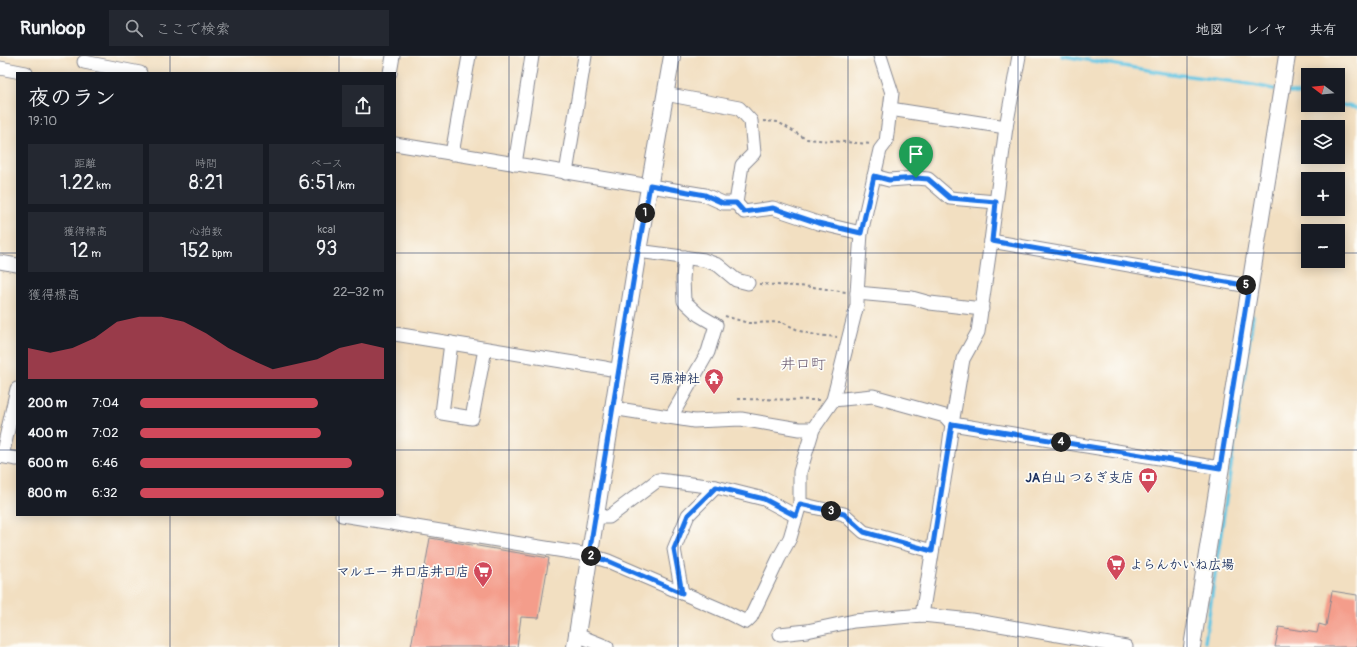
<!DOCTYPE html>
<html lang="ja">
<head>
<meta charset="utf-8">
<style>
	:root { --surface:#171b24; --page:#242831; --text:#f1f3f6; --muted:#9ea1a6; --line:#363941; --accent:#d1495b }
	body { margin:0; font-family:Pangolin,"Klee One",sans-serif; background:var(--page); color:var(--text); height:100vh; display:flex; flex-direction:column; font-size:15px; white-space:nowrap }
	* { box-sizing:border-box; margin:0 }
	p { font-size:13px; color:var(--muted) }
	.icon { flex:none; width:22px; height:22px; fill:none; stroke:currentColor; stroke-width:2; stroke-linecap:round; stroke-linejoin:round }
	.map { position:relative; flex:1; overflow:hidden }
	.drawer { position:absolute; left:16px; top:16px; width:380px; height:444px; display:flex; flex-direction:column; background:var(--surface); border-radius:0px; box-shadow:0 2px 10px #0003 }
	.drawer>* { flex:none }
	.needle { width:26px; rotate:286deg }
	.controls { position:absolute; left:1301px; top:12px; display:grid; gap:8px }
	.controls a { display:grid; place-items:center; width:44px; height:44px; border-radius:0px; background:var(--surface); box-shadow:0 2px 10px #0003; font-size:20px }
	.pin { position:absolute; display:grid; place-items:center; width:34px; height:34px; color:#fff; margin:-41px -17px; border-radius:50% 50% 50% 0; rotate:-45deg; box-shadow:0 0 4px #0007 }
	.pin .icon { rotate:45deg }
	.km { position:absolute; width:20px; height:20px; margin:-10px; border-radius:50%; background:#222; color:#fff; font-size:11px; line-height:20px; text-align:center }
	.round { display:grid; place-items:center; flex:none; width:42px; height:42px; border-radius:0px; background:var(--page) }
	.head { display:flex; align-items:center; justify-content:space-between; height:68px; padding:0 12px }
	h1 { font-size:22px; font-weight:600; line-height:30px }
	.figures { display:grid; grid-template-columns:repeat(3,1fr); gap:6px; height:68px; padding:4px 12px }
	.figures div { display:grid; align-content:center; border-radius:0px; background:var(--page); text-align:center }
	.figures b { font-size:20px; font-weight:600 }
	.figures small { font-size:11px; font-weight:400 }
	.figures p { font-size:11px }
	.chart { height:112px; padding:8px 12px }
	.chart p { display:flex; justify-content:space-between }
	.chart svg { width:100%; height:72px; margin-top:4px; fill:var(--accent); opacity:.7 }
	ul { padding:0 12px; list-style:none; font-size:13px }
	li { display:grid; grid-template-columns:64px 48px 1fr; align-items:center; height:30px }
	li i { height:10px; border-radius:5px; background:var(--accent) }
	header { display:flex; align-items:center; gap:24px; box-sizing:border-box; height:56px; padding:0 20px; background:var(--surface); border-bottom:1px solid var(--line) }
	header strong { font-size:19px }
	nav { display:flex; gap:22px; margin-inline-start:auto; font-size:14px }
	.search { width:280px; height:36px; background:var(--page); display:flex; align-items:center; gap:10px; box-sizing:border-box; padding:0 14px; border-radius:0px; color:var(--muted); font-size:15px }
	.map>svg:first-child { display:block }
</style>
</head>
<body>
<header>
<strong>Runloop</strong>
<div class="search"><svg class="icon" aria-label="search" viewBox="0 0 24 24"><circle cx="10" cy="10" r="6"/><path d="M15 15l6 6"/></svg>ここで検索</div>
<nav><a>地図</a><a>レイヤ</a><a>共有</a></nav>
</header>
<div class="map">
<svg width="1357" height="591" viewBox="0 0 1357 591">
	<rect width="100%" height="100%" fill="#fdfcf7"/>
	<filter id="ink" filterUnits="userSpaceOnUse"><feTurbulence type="fractalNoise" baseFrequency=".025" numOctaves="2"/><feDisplacementMap in="SourceGraphic" scale="8" xChannelSelector="R" yChannelSelector="G"/><feConvolveMatrix kernelMatrix="1 2 1 2 8 2 1 2 1" color-interpolation-filters="sRGB"/></filter>
	<filter id="wash" filterUnits="userSpaceOnUse"><feTurbulence type="fractalNoise" baseFrequency=".012" numOctaves="4" result="noise"/><feDisplacementMap in="SourceGraphic" scale="16" xChannelSelector="R" yChannelSelector="G"/><feGaussianBlur stdDeviation="0.9" result="paint"/><feColorMatrix in="noise" values="0 0 0 0 0 0 0 0 0 0 0 0 0 0 0 0 0 1.4 0 .05"/><feComposite in="paint" operator="in"/></filter>
	<g filter="url(#wash)">
		<rect width="100%" height="100%" fill="#f2dfc1"/>
		<g fill="none" stroke-linecap="round" stroke-linejoin="round">
			<!-- stream -->
			<g stroke="#65c6e3" stroke-width="3.5">
				<path d="M 1063,0 L 1165,17 L 1237,26 L 1274,33"/>
				<path d="M 1286,35 L 1308,40"/>
				<path d="M 1338,48 L 1357,52"/>
				<path d="M 1205,586 L 1253,260"/>
			</g>
		</g>
		<g id="blocks">
			<!-- building -->
			<g fill="#f49d8b">
				<path d="M 430,482 L 549,502 L 539,562 L 521,561 L 517,591 L 411,591 Z"/>
				<path d="M 1332,535 L 1357,539 L 1357,591 L 1275,591 L 1279,571 L 1317,577 L 1319,568 L 1326,570 Z"/>
			</g>
		</g>
	</g>
	<g filter="url(#ink)">
		<use href="#blocks" fill-opacity="0" stroke="#868790" stroke-width="1"/>
		<g fill="none" stroke-linecap="round" stroke-linejoin="round">
			<defs>
				<g id="minor">
					<path d="M 84,6 L 140,17"/>
					<path d="M 0,12 L 26,17"/>
					<path d="M 390,17 L 393,0"/>
					<path d="M 890,53 L 1006,71"/>
					<path d="M 395,88 L 705,139 L 723,147 L 736,147 L 742,109 L 754,97 L 751,65 L 739,52 L 665,38"/>
					<path d="M 452,98 L 469,0"/>
					<path d="M 515,108 L 532,0"/>
					<path d="M 566,117 L 585,0"/>
					<path d="M 874,120 L 889,124 L 916,122 L 928,123 L 950,142 L 996,146"/>
					<path d="M 736,147 L 744,156 L 773,152 L 818,167 L 861,177"/>
					<path d="M 991,185 L 1249,230"/>
					<path d="M 638,195 L 704,204 L 718,209 L 736,224 L 748,227"/>
					<path d="M 0,206 L 17,209"/>
					<path d="M 857,237 L 912,242 L 930,247 L 982,253"/>
					<path d="M 395,278 L 605,312 L 619,315"/>
					<path d="M 451,287 L 442,357 L 472,362 L 485,293"/>
					<path d="M 833,344 L 873,340 L 945,360 L 952,368 L 1220,412"/>
					<path d="M 612,352 L 694,365 L 741,363 L 799,373 L 813,373"/>
					<path d="M 671,361 L 708,296 L 716,269 L 699,259 L 684,245 L 683,223 L 685,201"/>
					<path d="M 0,400 L 17,403"/>
					<path d="M 2,400 L 17,333"/>
					<path d="M 800,448 L 844,458 L 864,476 L 932,495"/>
					<path d="M 342,459 L 589,499 L 608,505 L 724,555 L 746,566 L 751,561 L 779,502 L 790,482 L 800,448 L 800,416 L 813,373 L 833,344 L 857,249 L 857,237 L 861,177 L 880,94 L 886,86 L 892,37 L 880,0"/>
					<path d="M 595,461 L 609,461 L 658,424 L 716,431 L 764,443 L 796,460"/>
					<path d="M 682,537 L 674,493 L 688,459 L 716,431"/>
					<path d="M 922,559 L 946,412 L 952,368 L 963,303 L 978,276 L 991,185 L 1006,71 L 1019,0"/>
					<path d="M 780,578 L 807,575 L 854,565 L 922,559 L 971,564 L 1126,591"/>
					<path d="M 577,579 L 607,591"/>
				</g>
				<g id="tertiary">
					<path d="M 575,591 L 638,195 L 672,0"/>
					<path d="M 1192,591 L 1287,0"/>
				</g>
			</defs>
			<!-- minor casing -->
			<use href="#minor" stroke="#868790" stroke-width="15"/>
			<!-- tertiary casing -->
			<use href="#tertiary" stroke="#868790" stroke-width="18"/>
			<!-- path -->
			<g stroke="#868790" stroke-width="2" stroke-dasharray="3 3" stroke-linecap="butt">
				<path d="M 763,65 L 778,66 L 806,83 L 871,88"/>
				<path d="M 759,228 L 813,231 L 846,236"/>
				<path d="M 725,260 L 748,267 L 782,266 L 800,275 L 815,279 L 837,281"/>
				<path d="M 738,343 L 819,344"/>
			</g>
			<!-- minor -->
			<use href="#minor" stroke="#fff" stroke-width="13"/>
			<!-- tertiary -->
			<use href="#tertiary" stroke="#fff" stroke-width="16"/>
		</g>
	</g>
	<g fill="none" stroke-linecap="round" stroke-linejoin="round" filter="url(#ink)">
		<defs>
			<path id="route" d="M 874,120 L 889,124 L 916,122 L 928,123 L 950,142 L 996,146 L 992,185 L 1249,230 L 1220,412 L 952,368 L 932,495 L 864,476 L 844,458 L 800,448 L 796,460 L 764,443 L 716,431 L 688,459 L 674,493 L 682,537 L 608,505 L 589,499 L 638,195 L 650,129 L 705,139 L 723,147 L 736,147 L 744,156 L 773,152 L 818,167 L 861,177 Z"/>
		</defs>
		<!-- route casing -->
		<use href="#route" stroke="#fff" stroke-width="8"/>
		<!-- route -->
		<use href="#route" stroke="#1a73e8" stroke-width="5"/>
	</g>
	<!-- grid -->
	<path fill="none" stroke="#1b2f5e" stroke-width="1" stroke-opacity="0.55" d="M 170,0 L 170,17M 339,0 L 339,17M 509,0 L 509,591M 678,0 L 678,591M 848,0 L 848,591M 1018,0 L 1018,591M 1187,0 L 1187,591M 0,197 L 17,197M 395,197 L 1308,197M 1338,197 L 1357,197M 0,394 L 17,394M 395,394 L 1357,394M 170,459 L 170,591M 339,459 L 339,591"/>
	<!-- icons -->
	<defs>
		<symbol id="temple-pin" viewBox="-11 -11 22 30"><path d="M0 17L-7.5 6A9.5 9.5 0 1 1 7.5 6Z" fill="#d1495b" stroke="#fdfcf7"/><path d="M0-6L5-2H3V0L6.5 2.5H4V6H1.5V3h-3V6H-4V2.5H-6.5L-3 0V-2H-5Z" fill="#fff"/></symbol>
		<symbol id="bank-pin" viewBox="-11 -11 22 30"><path d="M0 17L-7.5 6A9.5 9.5 0 1 1 7.5 6Z" fill="#d1495b" stroke="#fdfcf7"/><path d="M-6-4H6V4H-6ZM0-2.3a2.3 2.3 0 1 0 0 4.6a2.3 2.3 0 1 0 0-4.6Z" fill="#fff"/></symbol>
		<symbol id="supermarket-pin" viewBox="-11 -11 22 30"><path d="M0 17L-7.5 6A9.5 9.5 0 1 1 7.5 6Z" fill="#d1495b" stroke="#fdfcf7"/><path d="M-6-5.5h2.5l.6 2H6L4.5 2H-2.5L-4.4-4H-6ZM-1.5 3.2a1.3 1.3 0 1 0 .1 0ZM3 3.2a1.3 1.3 0 1 0 .1 0Z" fill="#fff"/></symbol>
	</defs>
	<g fill-rule="evenodd">
		<use href="#temple-pin" x="703" y="311" width="22" height="30"/>
		<use href="#bank-pin" x="1137" y="410" width="22" height="30"/>
		<use href="#supermarket-pin" x="1105" y="497" width="22" height="30"/>
		<use href="#supermarket-pin" x="472" y="504" width="22" height="30"/>
	</g>
	<g text-anchor="middle" stroke-width="3.5" stroke-linejoin="round" paint-order="stroke">
		<!-- poi labels -->
		<g font-size="13" font-weight="bold" fill="#1b2f5e" stroke="#fdfcf7" text-anchor="end">
			<text x="700" y="327">弓原神社</text>
			<text x="1134" y="426">JA白山 つるぎ支店</text>
			<text x="1130" y="513" text-anchor="start">よらんかいね広場</text>
			<text x="469" y="520">マルエー 井口店井口店</text>
		</g>
		<!-- quarter labels -->
		<g font-size="15" fill="#67566e" stroke="#fdfcf7">
			<text x="803" y="313">井口町</text>
		</g>
	</g>
</svg>
<div class="controls">
<a><svg class="needle" viewBox="-14 -14 28 28"><path d="M0-13l5 13h-10z" fill="#e53935"/><path d="M0 13l5-13h-10z" fill="#9ea1a6"/></svg></a>
<a><svg class="icon" aria-label="layers" viewBox="0 0 24 24"><path d="M12 4l9 5-9 5-9-5zM3 14l9 5 9-5"/></svg></a>
<a>+</a>
<a>−</a>
</div>
<div class="pin" style="left:916px;top:122px;background:#1e9e55"><svg class="icon" aria-label="arrive" viewBox="0 0 24 24"><path d="M6 21V4h12l-3 4 3 4H6"/></svg></div>
<b class="km" style="left:645px;top:157px">1</b>
<b class="km" style="left:591px;top:500px">2</b>
<b class="km" style="left:831px;top:455px">3</b>
<b class="km" style="left:1061px;top:386px">4</b>
<b class="km" style="left:1246px;top:229px">5</b>
<section class="drawer">
<div class="head"><div><h1>夜のラン</h1><p>19:10</p></div><a class="round"><svg class="icon" aria-label="share" viewBox="0 0 24 24"><path d="M12 15V3M7 8l5-5 5 5M5 13v7h14v-7"/></svg></a></div>
<div class="figures">
<div><p>距離</p><b>1.22<small> km</small></b></div>
<div><p>時間</p><b>8:21</b></div>
<div><p>ペース</p><b>6:51<small> /km</small></b></div>
</div>
<div class="figures">
<div><p>獲得標高</p><b>12<small> m</small></b></div>
<div><p>心拍数</p><b>152<small> bpm</small></b></div>
<div><p>kcal</p><b>93</b></div>
</div>
<div class="chart"><p><span>獲得標高</span>22–32 m</p>
<svg viewBox="0 0 160 44" preserveAspectRatio="none"><path d="M0 44V25L10 28L20 25L30 19L40 9L50 6L60 6L70 9L80 16L90 25L100 32L110 38L120 35L130 32L140 25L150 22L160 25V44z"/></svg>
</div>
<ul>
<li><b>200 m</b>7:04<i style="width:73%"></i></li>
<li><b>400 m</b>7:02<i style="width:74%"></i></li>
<li><b>600 m</b>6:46<i style="width:87%"></i></li>
<li><b>800 m</b>6:32<i style="width:100%"></i></li>
</ul>
</section>
</div>
</body>
</html>
